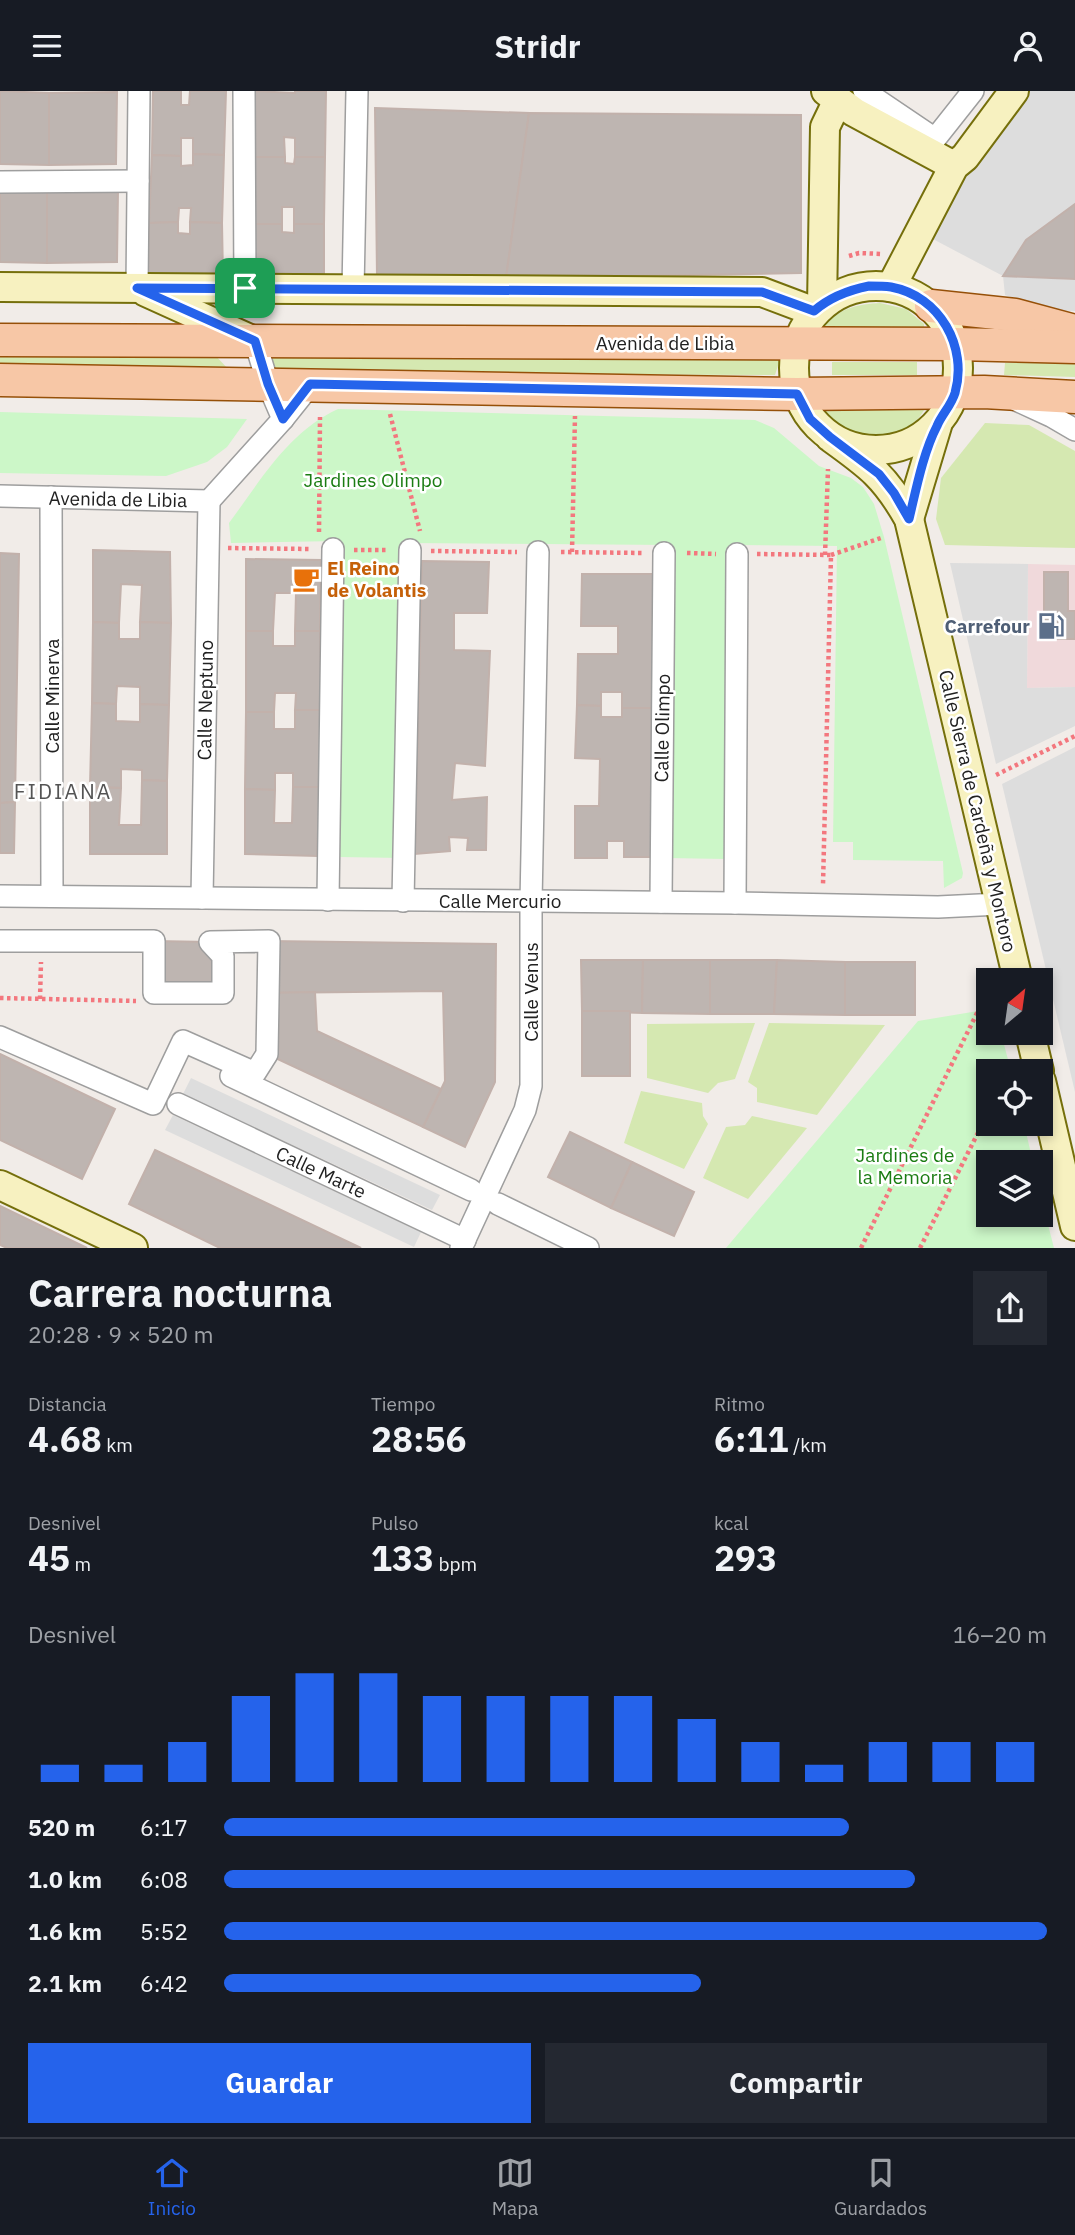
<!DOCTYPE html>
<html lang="es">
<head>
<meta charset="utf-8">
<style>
	:root { --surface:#171b24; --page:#242831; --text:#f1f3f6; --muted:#9ea1a6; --line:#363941; --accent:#2563eb }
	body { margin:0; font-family:"IBM Plex Sans",sans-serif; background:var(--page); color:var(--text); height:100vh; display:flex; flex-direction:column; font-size:26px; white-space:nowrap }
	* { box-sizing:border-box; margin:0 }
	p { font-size:23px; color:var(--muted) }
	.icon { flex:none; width:38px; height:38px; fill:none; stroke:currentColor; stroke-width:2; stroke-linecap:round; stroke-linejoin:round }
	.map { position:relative; height:1157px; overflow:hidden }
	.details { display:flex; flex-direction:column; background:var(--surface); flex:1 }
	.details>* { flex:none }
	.needle { width:46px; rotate:29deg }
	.tools { position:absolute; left:976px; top:877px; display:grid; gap:14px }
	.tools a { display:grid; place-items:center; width:77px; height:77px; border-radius:0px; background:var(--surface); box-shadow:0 4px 10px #0003; font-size:35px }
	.pin { position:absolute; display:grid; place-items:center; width:60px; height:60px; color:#fff; margin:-30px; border-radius:14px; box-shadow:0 4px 10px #0006 }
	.round { display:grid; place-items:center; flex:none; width:74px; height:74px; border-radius:0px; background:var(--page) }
	.head { display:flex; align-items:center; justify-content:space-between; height:119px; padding:0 28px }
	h1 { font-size:38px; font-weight:700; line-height:52px }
	.stats { display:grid; grid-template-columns:repeat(3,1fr); gap:10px; height:119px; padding:7px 28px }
	.stats div { display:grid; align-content:center }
	.stats b { font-size:35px; font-weight:700 }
	.stats small { font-size:19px; font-weight:400 }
	.stats p { font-size:19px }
	.chart { height:196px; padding:14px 28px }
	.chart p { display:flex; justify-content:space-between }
	.chart svg { width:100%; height:126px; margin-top:7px; stroke:var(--accent); stroke-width:6 }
	.primary-button { display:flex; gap:14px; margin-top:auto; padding:14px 28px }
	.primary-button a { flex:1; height:80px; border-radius:0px; background:var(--accent); color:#fff; font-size:28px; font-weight:700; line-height:80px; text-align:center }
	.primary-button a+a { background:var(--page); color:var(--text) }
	ul { padding:0 28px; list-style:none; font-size:23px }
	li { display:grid; grid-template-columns:112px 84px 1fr; align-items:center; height:52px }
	li i { height:18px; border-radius:9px; background:var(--accent) }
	header { display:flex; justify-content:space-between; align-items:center; height:91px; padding:0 28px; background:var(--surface); font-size:32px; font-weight:700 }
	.tabs { display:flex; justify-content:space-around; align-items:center; height:98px; border-top:2px solid var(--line); background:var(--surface); font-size:19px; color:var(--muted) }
	.tabs a { display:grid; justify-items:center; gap:4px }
	.tabs .current { color:var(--accent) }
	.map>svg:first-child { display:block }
</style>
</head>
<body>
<header><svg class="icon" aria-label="menu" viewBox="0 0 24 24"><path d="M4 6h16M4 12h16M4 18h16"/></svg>Stridr<svg class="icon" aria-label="person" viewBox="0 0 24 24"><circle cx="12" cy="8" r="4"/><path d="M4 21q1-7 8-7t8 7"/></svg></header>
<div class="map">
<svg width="1075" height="1157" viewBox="0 0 1075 1157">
	<rect width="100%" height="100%" fill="#f1ece8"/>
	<!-- commercial -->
	<path fill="#f0d9db" d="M 1028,473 L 1075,474 L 1075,596 L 1027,597 Z"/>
	<!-- grass -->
	<g fill="#d5e8b1">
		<path d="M 880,212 L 906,218 L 924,233 L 924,238 L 827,238 L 825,235 C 838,217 859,213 880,212 Z"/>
		<path d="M 0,260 L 213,262 L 229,279 L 0,276 Z"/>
		<path d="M 267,264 L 780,268 L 775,284 L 269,282 Z"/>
		<rect x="832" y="271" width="85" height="13"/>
		<path d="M 1005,272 L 1075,272 L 1075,286 L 1004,284 Z"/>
		<path d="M 824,318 L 924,319 C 907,352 839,356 824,318 Z"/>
		<path d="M 985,332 L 1029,334 L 1075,360 L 1075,457 L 945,454 L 936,428 L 941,387 Z"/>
		<path d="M 755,932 L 735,988 L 718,992 L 708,1002 L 647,987 L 647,933 Z"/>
		<path d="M 769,932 L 885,934 L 817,1024 L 757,1011 L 757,997 L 748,991 Z"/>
		<path d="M 641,1000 L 702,1012 L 703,1025 L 708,1033 L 684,1078 L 624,1052 Z"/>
		<path d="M 752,1025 L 807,1037 L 748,1108 L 703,1087 L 726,1036 L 745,1034 Z"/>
	</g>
	<!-- park -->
	<g fill="#ccf7c8">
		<path d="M 338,318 L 755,329 L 774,337 L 819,375 L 851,387 L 863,396 L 874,413 L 884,446 L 963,782 L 962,787 L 944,797 L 943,770 L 853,769 L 853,751 L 833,751 L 837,455 L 733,454 L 726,768 L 667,767 L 672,454 L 406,452 L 403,767 L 339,766 L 338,450 L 231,452 L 229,432 C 261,389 288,341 338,318 Z"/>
		<path d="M 0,321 L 247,328 L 227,356 L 207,371 L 166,385 L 0,382 Z"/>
		<path d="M 978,920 L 989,921 L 989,942 L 1001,942 L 1011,980 L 989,980 L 989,1032 L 1024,1033 L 1033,1071 L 989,1071 L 989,1124 L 1041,1124 L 1041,1106 L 1054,1157 L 726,1157 L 918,930 Z"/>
	</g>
	<!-- parking -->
	<g fill="#ddd">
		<path d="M 1026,0 L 1075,0 L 1075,113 L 1029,147 L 1003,185 L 1075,189 L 1075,220 L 1048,219 L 1005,204 L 1003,185 L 931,147 L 945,115 Z"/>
		<path d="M 950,472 L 1028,473 L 1027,597 L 1075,596 L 1075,635 L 996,673 Z"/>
		<path d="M 1075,656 L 1075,1001 L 1002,693 Z"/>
		<path d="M 191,987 L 440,1104 L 432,1119 L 183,1003 Z"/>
		<path d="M 173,1024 L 421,1141 L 414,1156 L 165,1039 Z"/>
	</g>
	<!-- building -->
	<g fill="#beb5b1" stroke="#c2b1ab" stroke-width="2">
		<path d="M 0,0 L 49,2 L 49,74 L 0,73 Z"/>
		<path d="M 153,0 L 181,0 L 181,14 L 189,14 L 190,0 L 226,0 L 224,64 L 193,63 L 193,47 L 181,47 L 181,65 L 152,64 Z"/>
		<path d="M 254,0 L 295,2 L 295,0 L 326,0 L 325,66 L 295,66 L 295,47 L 284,46 L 285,66 L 253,66 Z"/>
		<path d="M 117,1 L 116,73 L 49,74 L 49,2 Z"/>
		<path d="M 375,17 L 529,22 L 506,187 L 377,186 Z"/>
		<path d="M 529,22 L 801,24 L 801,182 L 506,187 Z"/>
		<path d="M 193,63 L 224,64 L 222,132 L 190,131 L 191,117 L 179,117 L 178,131 L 149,132 L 152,64 L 181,65 L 181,75 L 193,74 Z"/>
		<path d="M 253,66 L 285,66 L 285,72 L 294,73 L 295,66 L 325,66 L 324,133 L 294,133 L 294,116 L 282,116 L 282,133 L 253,133 Z"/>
		<path d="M 0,97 L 47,98 L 47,172 L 0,171 Z"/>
		<path d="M 47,98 L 118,99 L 117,171 L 47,172 Z"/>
		<path d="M 1075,113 L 1075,188 L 1003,185 L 1026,149 Z"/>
		<path d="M 178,131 L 178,142 L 190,143 L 190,131 L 222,132 L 223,186 L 147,186 L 149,132 Z"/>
		<path d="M 253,133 L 282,133 L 282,141 L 294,142 L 294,133 L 324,133 L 324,188 L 254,188 Z"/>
		<path d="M 93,459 L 170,461 L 171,532 L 140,531 L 142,494 L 121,493 L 119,532 L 93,531 Z"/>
		<path d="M 0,462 L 19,463 L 15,711 L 0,712 Z"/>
		<path d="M 246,468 L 321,469 L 320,540 L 295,540 L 296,502 L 275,502 L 273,540 L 246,540 Z"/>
		<path d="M 422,470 L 489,471 L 487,522 L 454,522 L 454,559 L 490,560 L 485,675 L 455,672 L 452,709 L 487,706 L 486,759 L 467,759 L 468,747 L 449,746 L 450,760 L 415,763 Z"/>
		<path d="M 1044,481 L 1068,481 L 1068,520 L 1075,520 L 1075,548 L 1044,548 Z"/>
		<path d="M 582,483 L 656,483 L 655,617 L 622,617 L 622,601 L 601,601 L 601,615 L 577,614 L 578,563 L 618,563 L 618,535 L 581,535 Z"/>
		<path d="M 93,531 L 119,532 L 119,548 L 140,548 L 140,531 L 171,532 L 169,614 L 140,613 L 140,596 L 117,595 L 116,613 L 92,612 Z"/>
		<path d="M 246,540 L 273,540 L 273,555 L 295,555 L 295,540 L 320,540 L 320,619 L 295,619 L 296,602 L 275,602 L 274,621 L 246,621 Z"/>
		<path d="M 92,612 L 116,613 L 116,630 L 140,631 L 140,613 L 169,614 L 167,690 L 142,689 L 142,679 L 121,678 L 121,697 L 90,696 Z"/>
		<path d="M 577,614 L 601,615 L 601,626 L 622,626 L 622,617 L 655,617 L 653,766 L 624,766 L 624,750 L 607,750 L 607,767 L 575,767 L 575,715 L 599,715 L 600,668 L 575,667 Z"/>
		<path d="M 295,619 L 320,619 L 320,696 L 293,696 L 293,682 L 275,682 L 275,699 L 245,698 L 246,621 L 274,621 L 274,638 L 295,638 Z"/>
		<path d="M 142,689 L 167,690 L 167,763 L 90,763 L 90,696 L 121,697 L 119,734 L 141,734 Z"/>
		<path d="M 293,696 L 320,696 L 317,765 L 245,763 L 245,698 L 275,699 L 274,732 L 292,732 Z"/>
		<path d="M 15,711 L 14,762 L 0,762 L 0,712 Z"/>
		<path d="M 154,850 L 210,851 L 223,902 L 154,902 Z"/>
		<path d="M 269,850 L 496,853 L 495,991 L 465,1056 L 423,1036 L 445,990 L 443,900 L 266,902 Z"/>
		<path d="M 581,869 L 643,869 L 642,922 L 582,920 Z"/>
		<path d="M 643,869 L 710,869 L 710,923 L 642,922 Z"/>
		<path d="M 710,869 L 777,869 L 774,923 L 710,923 Z"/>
		<path d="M 777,869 L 845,871 L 845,924 L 774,923 Z"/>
		<rect x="845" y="871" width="70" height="53"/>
		<path d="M 315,901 L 317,940 L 441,998 L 423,1036 L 267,963 L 266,902 Z"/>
		<rect x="582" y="920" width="48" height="65"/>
		<path d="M 0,963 L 115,1018 L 82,1088 L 0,1049 Z"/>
		<path d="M 570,1041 L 632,1071 L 611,1117 L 548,1086 Z"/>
		<path d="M 155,1059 L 361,1157 L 220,1157 L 129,1113 Z"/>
		<path d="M 632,1071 L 694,1101 L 674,1145 L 611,1117 Z"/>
		<path d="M 0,1115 L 87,1157 L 7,1157 L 0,1154 Z"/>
	</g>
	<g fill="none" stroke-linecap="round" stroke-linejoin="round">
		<defs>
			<g id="street">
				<path d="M 244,0 L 245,197"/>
				<path d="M 864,0 L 935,48 L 973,0"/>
				<path d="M 0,91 L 138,90"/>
				<path d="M 137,197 L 139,0"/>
				<path d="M 353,198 L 357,0"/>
				<path d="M 255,250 L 268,293 L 283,328"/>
				<path d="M 1014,308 L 1051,325 L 1075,339"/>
				<path d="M 0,405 L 209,410 L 283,328 L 311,293"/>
				<path d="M 51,406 L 52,804"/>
				<path d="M 0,805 L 735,812 L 938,816 L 1000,813"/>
				<path d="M 202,807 L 209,410"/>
				<path d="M 328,809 L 333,458"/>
				<path d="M 403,810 L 410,459"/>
				<path d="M 661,811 L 664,462"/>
				<path d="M 735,812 L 737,463"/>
				<path d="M 0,850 L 154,850 L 154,902 L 223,902 L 223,865 L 210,851 L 269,850 L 267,963 L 255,982 L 183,950 L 153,1013 L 0,946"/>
				<path d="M 231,985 L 471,1099"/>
				<path d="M 178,1013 L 465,1149"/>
				<path d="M 498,1113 L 588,1157"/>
				<path d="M 461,1157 L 525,1019 L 531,995 L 531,811 L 538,461"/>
			</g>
			<g id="secondary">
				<path d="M 826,0 L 854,21 L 954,75"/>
				<circle cx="876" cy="277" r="82"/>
				<path d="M 0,196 L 762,201 L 815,221"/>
				<path d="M 891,196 L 954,75 L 965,66 L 1014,0"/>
				<path d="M 146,201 L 252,249"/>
				<path d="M 822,214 L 825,36 L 838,9"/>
				<path d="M 830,346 C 869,374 885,385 909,428 L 1018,889"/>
				<path d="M 909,428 L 937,335"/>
				<path d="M 1030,942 L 1039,980"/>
				<path d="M 1041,990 L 1075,1135"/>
				<path d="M 0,1094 L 133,1157"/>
			</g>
			<g id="primary">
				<path d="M 931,215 L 1015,224 L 1075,240"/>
				<path d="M 0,249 L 955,253 L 1075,256"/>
				<path d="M 0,289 L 797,303 L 984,301 L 1075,306"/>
			</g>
		</defs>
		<!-- street casing -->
		<use href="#street" stroke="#9e9e9e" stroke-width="24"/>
		<!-- secondary casing -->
		<use href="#secondary" stroke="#756f0b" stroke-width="32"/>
		<!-- primary casing -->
		<use href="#primary" stroke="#965008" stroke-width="35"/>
		<!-- path -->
		<g stroke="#f3777e" stroke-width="4.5" stroke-dasharray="3.5 3.5" stroke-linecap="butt">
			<path d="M 849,165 L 859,162 L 882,163"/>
			<path d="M 390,323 L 420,440"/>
			<path d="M 319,441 L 320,326"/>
			<path d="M 228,457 L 310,458"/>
			<path d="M 354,459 L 387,459"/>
			<path d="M 431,460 L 517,461"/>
			<path d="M 561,461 L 643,462"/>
			<path d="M 572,461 L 575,325"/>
			<path d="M 687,462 L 716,463"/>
			<path d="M 757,463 L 831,464 L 823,794"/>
			<path d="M 825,464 L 828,378"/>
			<path d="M 831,464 L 884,446"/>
			<path d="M 996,684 L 1075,645"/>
			<path d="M 0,907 L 136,910"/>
			<path d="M 40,908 L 41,871"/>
			<path d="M 861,1157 L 978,920"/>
			<path d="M 920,1157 L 989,1020"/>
		</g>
		<!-- street -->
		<use href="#street" stroke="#fff" stroke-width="21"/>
		<!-- secondary -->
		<use href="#secondary" stroke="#f7f1c0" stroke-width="28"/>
		<!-- primary -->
		<use href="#primary" stroke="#f7c7a6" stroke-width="32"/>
	</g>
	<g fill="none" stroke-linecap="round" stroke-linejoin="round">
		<defs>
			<path id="route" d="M 869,195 C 876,195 884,195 891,196 C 940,205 968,256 955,302 C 951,315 942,323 937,335 C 923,362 916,399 909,428 L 894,402 L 879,383 L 830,346 L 810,328 L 797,303 L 310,293 L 283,328 L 268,293 L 255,250 L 137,197 L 762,201 L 814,220 C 830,206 849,199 869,195 Z"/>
		</defs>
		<!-- route casing -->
		<use href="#route" stroke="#fff" stroke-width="14"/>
		<!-- route -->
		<use href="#route" stroke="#2563eb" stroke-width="9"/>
	</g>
	<!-- icons -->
	<defs>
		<symbol id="cafe-bare" viewBox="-9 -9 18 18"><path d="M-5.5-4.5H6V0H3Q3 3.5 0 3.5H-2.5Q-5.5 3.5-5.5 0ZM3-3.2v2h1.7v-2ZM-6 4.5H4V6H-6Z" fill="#e8710a" stroke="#fff" stroke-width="2.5" paint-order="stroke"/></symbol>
		<symbol id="fuel-bare" viewBox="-9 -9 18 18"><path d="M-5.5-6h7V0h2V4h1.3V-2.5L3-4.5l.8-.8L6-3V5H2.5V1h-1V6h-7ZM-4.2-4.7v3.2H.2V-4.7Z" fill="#5c6f8a" stroke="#fff" stroke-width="2.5" paint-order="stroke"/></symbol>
	</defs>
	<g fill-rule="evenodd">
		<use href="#cafe-bare" x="287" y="469" width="38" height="38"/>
		<use href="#fuel-bare" x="1032" y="516" width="38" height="38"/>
	</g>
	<g text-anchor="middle" stroke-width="5" stroke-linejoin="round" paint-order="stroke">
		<!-- street labels -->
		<g font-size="19" fill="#212121" stroke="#fff">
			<text x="665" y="259">Avenida de Libia</text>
			<text transform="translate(118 408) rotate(1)" y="7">Avenida de Libia</text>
			<text transform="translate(52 605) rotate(-90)" y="7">Calle Minerva</text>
			<text transform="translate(205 609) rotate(-89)" y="7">Calle Neptuno</text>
			<text transform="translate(662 637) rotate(-89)" y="7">Calle Olimpo</text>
			<text transform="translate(978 720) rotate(77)" y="7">Calle Sierra de Cardeña y Montoro</text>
			<text x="500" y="817">Calle Mercurio</text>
			<text transform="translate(531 901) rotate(-90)" y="7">Calle Venus</text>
			<text transform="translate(321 1081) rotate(25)" y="7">Calle Marte</text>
		</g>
		<!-- park labels -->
		<g font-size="19" fill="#1a7c12" stroke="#fff">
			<text x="373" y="396">Jardines Olimpo</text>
			<text x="905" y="1071">Jardines de<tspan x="905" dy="22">la Memoria</tspan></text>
		</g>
		<!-- food labels -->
		<g font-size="19" font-weight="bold" fill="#c56008" stroke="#fff" text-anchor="start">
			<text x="327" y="484">El Reino<tspan x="327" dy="22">de Volantis</tspan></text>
		</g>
		<!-- service labels -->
		<g font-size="19" font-weight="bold" fill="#4e5e75" stroke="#fff" text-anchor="end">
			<text x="1030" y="542">Carrefour</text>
		</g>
		<!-- neighbourhood labels -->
		<g font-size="21" letter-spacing="2" fill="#545454" stroke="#fff">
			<text x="63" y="708">FIDIANA</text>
		</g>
	</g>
</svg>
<div class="tools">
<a><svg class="needle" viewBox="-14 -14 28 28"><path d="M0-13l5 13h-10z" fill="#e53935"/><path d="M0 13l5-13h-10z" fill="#9ea1a6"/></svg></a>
<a><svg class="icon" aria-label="locate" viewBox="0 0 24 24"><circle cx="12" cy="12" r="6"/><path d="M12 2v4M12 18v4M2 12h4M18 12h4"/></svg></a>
<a><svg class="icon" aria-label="layers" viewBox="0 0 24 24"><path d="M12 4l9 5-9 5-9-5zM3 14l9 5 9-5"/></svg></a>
</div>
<div class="pin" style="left:245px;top:197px;background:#1e9e55"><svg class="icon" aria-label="arrive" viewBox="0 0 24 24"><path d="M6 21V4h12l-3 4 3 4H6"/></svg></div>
</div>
<section class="details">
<div class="head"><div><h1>Carrera nocturna</h1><p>20:28 · 9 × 520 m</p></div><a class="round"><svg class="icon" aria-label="share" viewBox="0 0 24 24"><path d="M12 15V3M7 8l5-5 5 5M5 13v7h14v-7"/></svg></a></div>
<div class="stats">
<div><p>Distancia</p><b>4.68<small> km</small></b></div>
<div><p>Tiempo</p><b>28:56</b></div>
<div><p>Ritmo</p><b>6:11<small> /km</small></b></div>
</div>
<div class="stats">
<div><p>Desnivel</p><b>45<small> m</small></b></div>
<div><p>Pulso</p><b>133<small> bpm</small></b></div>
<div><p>kcal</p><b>293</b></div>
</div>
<div class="chart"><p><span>Desnivel</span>16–20 m</p>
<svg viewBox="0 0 160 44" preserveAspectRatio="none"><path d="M5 44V38M15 44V38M25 44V30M35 44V14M45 44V6M55 44V6M65 44V14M75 44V14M85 44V14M95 44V14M105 44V22M115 44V30M125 44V38M135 44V30M145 44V30M155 44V30"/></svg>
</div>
<ul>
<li><b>520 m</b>6:17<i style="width:76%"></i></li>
<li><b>1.0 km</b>6:08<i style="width:84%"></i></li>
<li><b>1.6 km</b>5:52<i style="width:100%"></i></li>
<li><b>2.1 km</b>6:42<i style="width:58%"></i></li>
</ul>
<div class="primary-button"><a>Guardar</a><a>Compartir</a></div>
</section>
<nav class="tabs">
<a class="current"><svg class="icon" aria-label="home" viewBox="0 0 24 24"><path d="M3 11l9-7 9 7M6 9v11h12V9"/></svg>Inicio</a>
<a><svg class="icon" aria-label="map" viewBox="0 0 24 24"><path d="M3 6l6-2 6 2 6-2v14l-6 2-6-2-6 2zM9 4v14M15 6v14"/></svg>Mapa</a>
<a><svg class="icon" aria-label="saved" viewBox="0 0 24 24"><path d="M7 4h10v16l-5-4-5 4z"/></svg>Guardados</a>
</nav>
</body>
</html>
